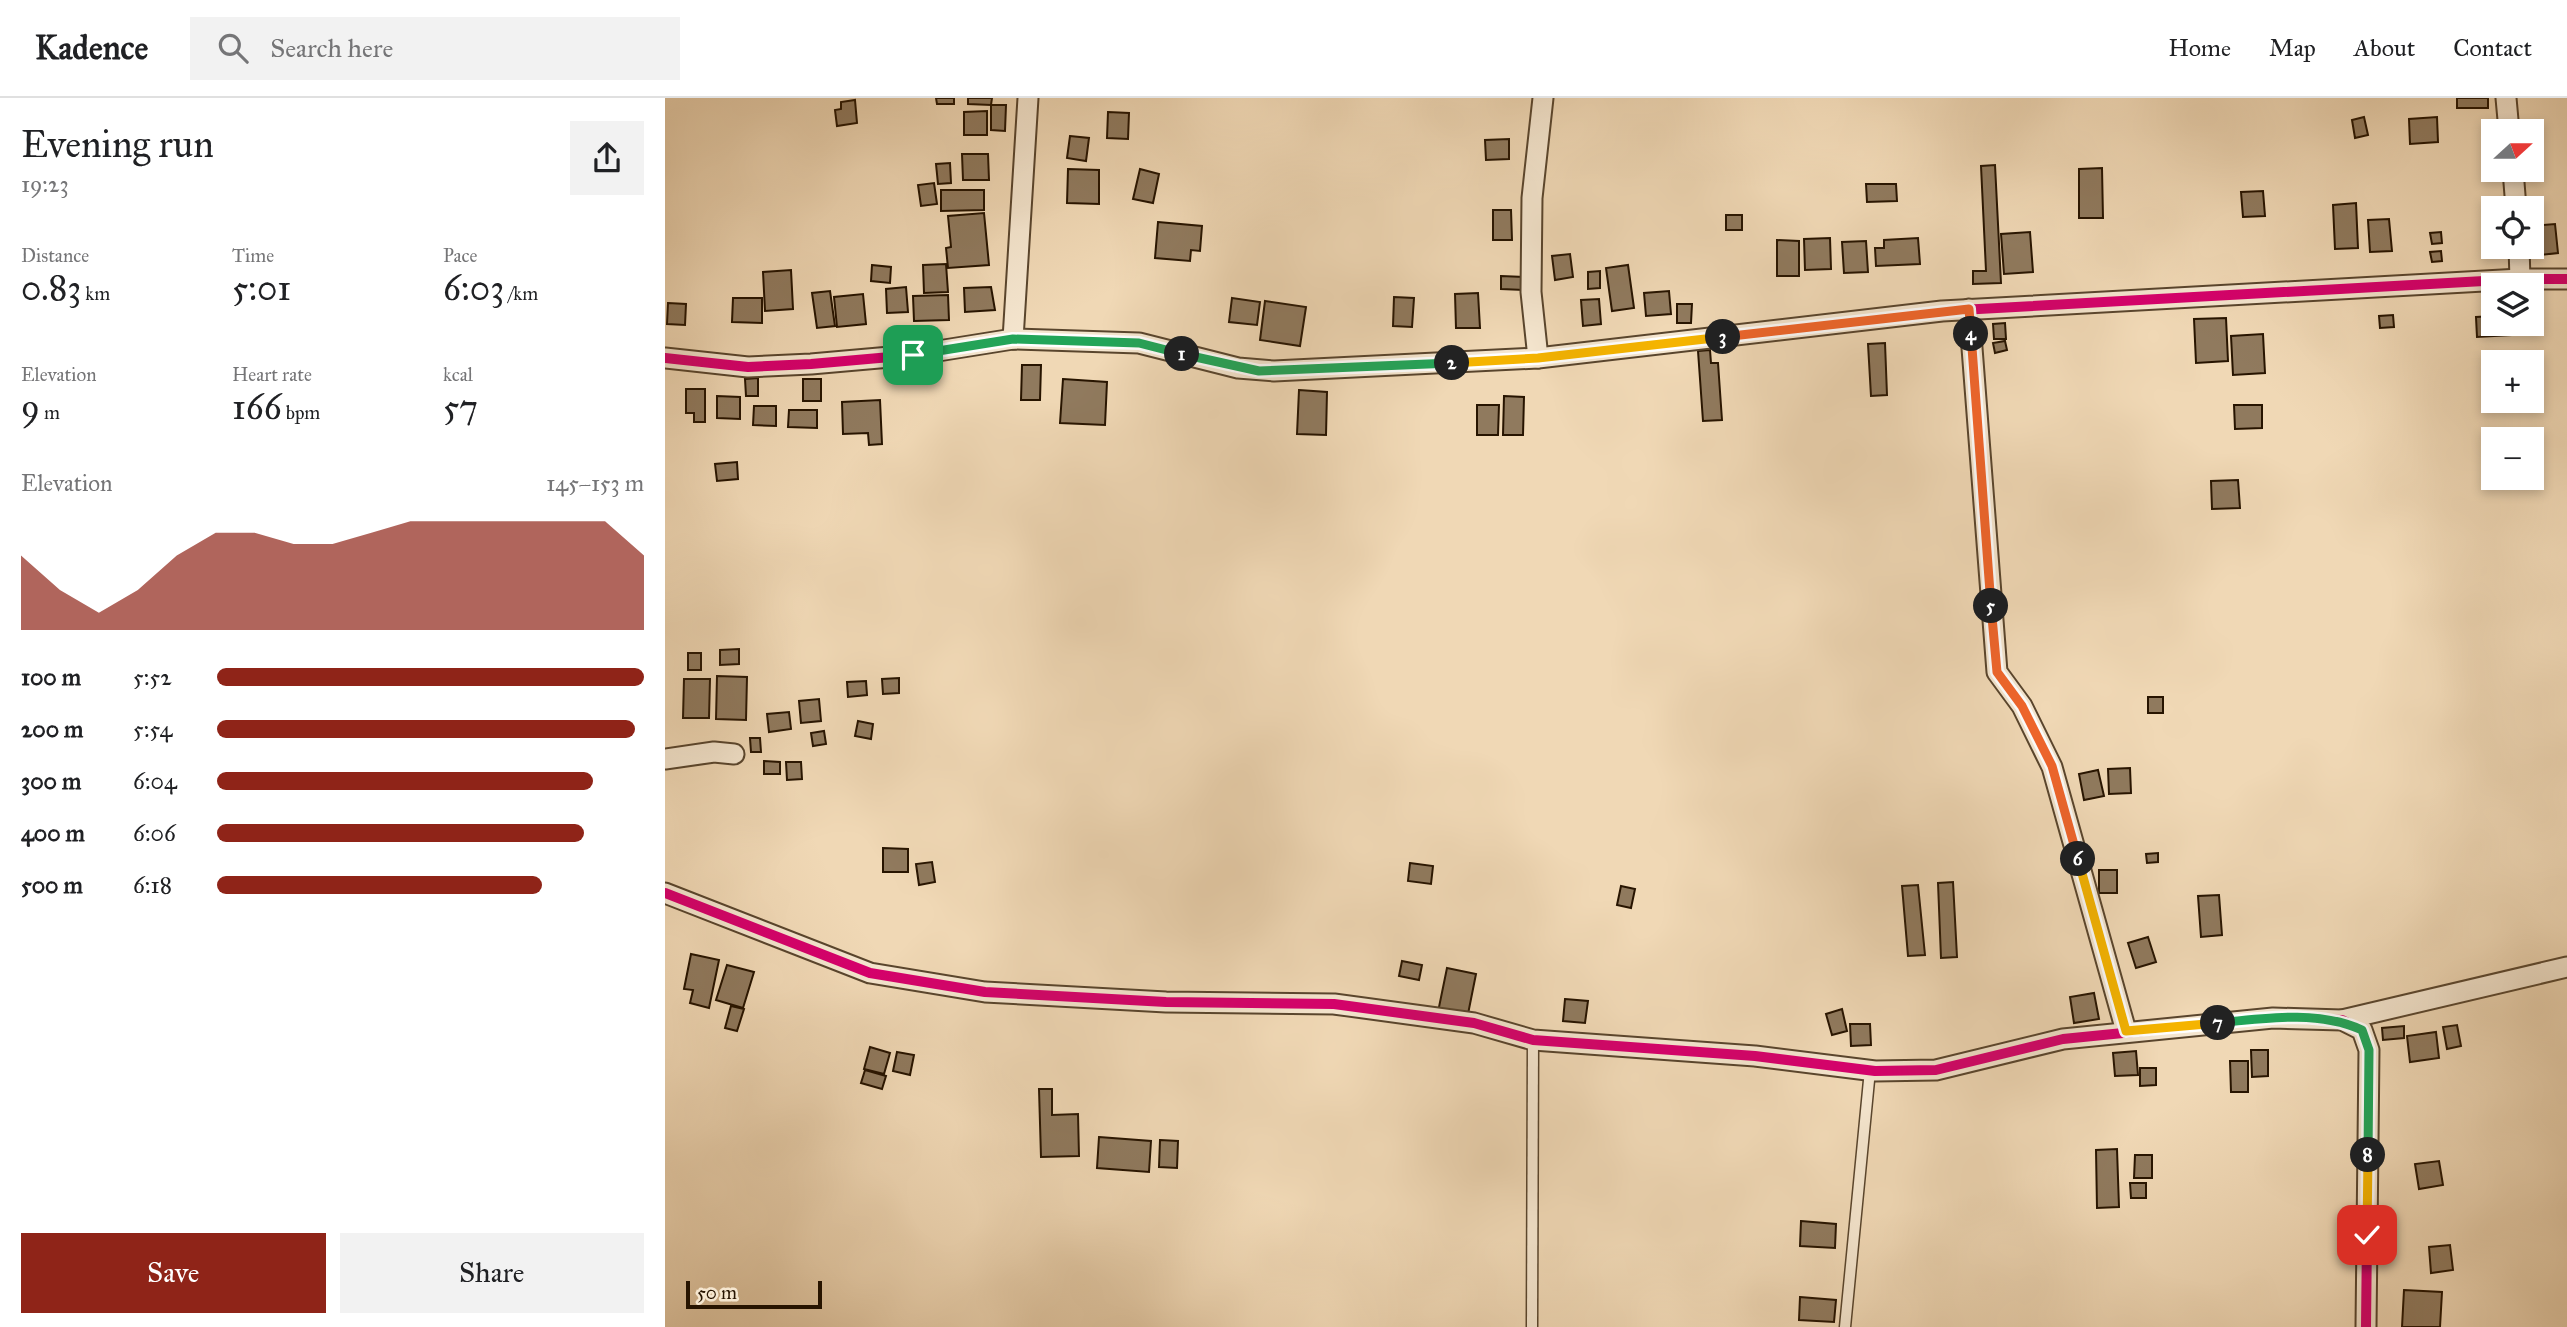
<!DOCTYPE html>
<html lang="en">
<head>
<meta charset="utf-8">
<style>
	:root { --surface:#fff; --page:#f2f2f2; --text:#202124; --muted:#757577; --line:#e0e0e0; --accent:#8f2418 }
	body { margin:0; font-family:"IM FELL Great Primer",serif; background:var(--page); color:var(--text); height:100vh; display:flex; flex-direction:column; font-size:26px; white-space:nowrap }
	* { box-sizing:border-box; margin:0 }
	p { font-size:23px; color:var(--muted) }
	.icon { flex:none; width:38px; height:38px; fill:none; stroke:currentColor; stroke-width:2; stroke-linecap:round; stroke-linejoin:round }
	.map { position:relative; flex:1; overflow:hidden }
	.panel { display:flex; flex-direction:column; background:var(--surface); width:665px }
	.panel>* { flex:none }
	.needle { width:46px; rotate:69deg }
	.buttons { position:absolute; left:1816px; top:21px; display:grid; gap:14px }
	.buttons a { display:grid; place-items:center; width:63px; height:63px; border-radius:0px; background:var(--surface); box-shadow:0 4px 10px #0003; font-size:35px }
	.scale { position:absolute; left:21px; bottom:18px; width:136px; box-sizing:border-box; padding-left:7px; border:4px solid #271400; border-top:0; font-size:19px; line-height:24px; white-space:nowrap; color:#271400; -webkit-text-stroke:5px #f5e6cf; paint-order:stroke }
	.pin { position:absolute; display:grid; place-items:center; width:60px; height:60px; color:#fff; margin:-30px; border-radius:14px; box-shadow:0 4px 10px #0006 }
	.km { position:absolute; width:35px; height:35px; margin:-18px; border-radius:50%; background:#222; color:#fff; font-size:19px; line-height:35px; text-align:center }
	.round { display:grid; place-items:center; flex:none; width:74px; height:74px; border-radius:0px; background:var(--page) }
	.head { display:flex; align-items:center; justify-content:space-between; height:119px; padding:0 21px }
	h1 { font-size:38px; font-weight:600; line-height:52px }
	.figures { display:grid; grid-template-columns:repeat(3,1fr); gap:10px; height:119px; padding:7px 21px }
	.figures div { display:grid; align-content:center }
	.figures b { font-size:35px; font-weight:600 }
	.figures small { font-size:19px; font-weight:400 }
	.figures p { font-size:19px }
	.chart { height:196px; padding:14px 21px }
	.chart p { display:flex; justify-content:space-between }
	.chart svg { width:100%; height:126px; margin-top:7px; fill:var(--accent); opacity:.7 }
	.primary-button { display:flex; gap:14px; margin-top:auto; padding:14px 21px }
	.primary-button a { flex:1; height:80px; border-radius:0px; background:var(--accent); color:#fff; font-size:28px; font-weight:600; line-height:80px; text-align:center }
	.primary-button a+a { background:var(--page); color:var(--text) }
	ul { padding:0 21px; list-style:none; font-size:23px }
	li { display:grid; grid-template-columns:112px 84px 1fr; align-items:center; height:52px }
	li i { height:18px; border-radius:9px; background:var(--accent) }
	header { display:flex; align-items:center; gap:42px; box-sizing:border-box; height:98px; padding:0 35px; background:var(--surface); border-bottom:2px solid var(--line) }
	header strong { font-size:33px }
	nav { display:flex; gap:38px; margin-inline-start:auto; font-size:24px }
	.search { width:490px; height:63px; background:var(--page); display:flex; align-items:center; gap:18px; box-sizing:border-box; padding:0 24px; border-radius:0px; color:var(--muted); font-size:26px }
	main { display:flex; flex:1; min-height:0 }
	.map>svg:first-child { display:block }
</style>
</head>
<body>
<header>
<strong>Kadence</strong>
<div class="search"><svg class="icon" aria-label="search" viewBox="0 0 24 24"><circle cx="10" cy="10" r="6"/><path d="M15 15l6 6"/></svg>Search here</div>
<nav><a>Home</a><a>Map</a><a>About</a><a>Contact</a></nav>
</header>
<main>
<section class="panel">
<div class="head"><div><h1>Evening run</h1><p>19:23</p></div><a class="round"><svg class="icon" aria-label="share" viewBox="0 0 24 24"><path d="M12 15V3M7 8l5-5 5 5M5 13v7h14v-7"/></svg></a></div>
<div class="figures">
<div><p>Distance</p><b>0.83<small> km</small></b></div>
<div><p>Time</p><b>5:01</b></div>
<div><p>Pace</p><b>6:03<small> /km</small></b></div>
</div>
<div class="figures">
<div><p>Elevation</p><b>9<small> m</small></b></div>
<div><p>Heart rate</p><b>166<small> bpm</small></b></div>
<div><p>kcal</p><b>57</b></div>
</div>
<div class="chart"><p><span>Elevation</span>145–153 m</p>
<svg viewBox="0 0 160 44" preserveAspectRatio="none"><path d="M0 44V18L10 30L20 38L30 30L40 18L50 10L60 10L70 14L80 14L90 10L100 6L110 6L120 6L130 6L140 6L150 6L160 18V44z"/></svg>
</div>
<ul>
<li><b>100 m</b>5:52<i style="width:100%"></i></li>
<li><b>200 m</b>5:54<i style="width:98%"></i></li>
<li><b>300 m</b>6:04<i style="width:88%"></i></li>
<li><b>400 m</b>6:06<i style="width:86%"></i></li>
<li><b>500 m</b>6:18<i style="width:76%"></i></li>
</ul>
<div class="primary-button"><a>Save</a><a>Share</a></div>
</section>
<div class="map">
<svg width="1902" height="1229" viewBox="0 0 1902 1229">
	<rect width="100%" height="100%" fill="#f0d8b5"/>
	<filter id="stains"><feTurbulence type="fractalNoise" baseFrequency=".00286" numOctaves="4"/><feColorMatrix values="0 0 0 0 .2 0 0 0 0 .09 0 0 0 0 .02 0 0 0 .5 -.17"/></filter>
	<radialGradient id="worn" r=".72"><stop offset=".6" stop-color="#630" stop-opacity="0"/><stop offset="1" stop-color="#630" stop-opacity=".3"/></radialGradient>
	<!-- building -->
	<g fill="#907a5e" stroke="#271400" stroke-width="2">
		<path d="M 271,0 L 289,0 L 289,6 L 272,6 Z"/>
		<path d="M 303,0 L 327,0 L 326,7 L 303,6 Z"/>
		<rect x="1792" y="0" width="31" height="10"/>
		<path d="M 190,2 L 192,25 L 172,28 L 170,12 L 176,11 L 176,4 Z"/>
		<path d="M 326,7 L 341,7 L 340,33 L 326,32 Z"/>
		<path d="M 322,13 L 322,37 L 299,37 L 299,14 Z"/>
		<path d="M 443,14 L 464,15 L 463,41 L 442,40 Z"/>
		<path d="M 1699,19 L 1703,37 L 1690,40 L 1687,22 Z"/>
		<path d="M 1772,19 L 1773,44 L 1745,46 L 1744,21 Z"/>
		<path d="M 405,38 L 424,40 L 421,63 L 402,60 Z"/>
		<path d="M 844,41 L 844,61 L 821,62 L 820,42 Z"/>
		<path d="M 297,56 L 323,56 L 324,82 L 298,82 Z"/>
		<path d="M 285,65 L 286,85 L 273,86 L 271,66 Z"/>
		<path d="M 1330,67 L 1336,185 L 1308,186 L 1308,173 L 1321,173 L 1316,68 Z"/>
		<path d="M 1437,70 L 1438,120 L 1414,120 L 1414,71 Z"/>
		<path d="M 403,71 L 434,72 L 434,106 L 402,105 Z"/>
		<path d="M 475,71 L 494,76 L 488,105 L 468,101 Z"/>
		<path d="M 269,85 L 272,106 L 256,108 L 253,87 Z"/>
		<path d="M 1201,86 L 1231,86 L 1232,103 L 1202,104 Z"/>
		<path d="M 276,92 L 319,92 L 319,112 L 276,113 Z"/>
		<path d="M 1598,93 L 1600,118 L 1578,119 L 1576,94 Z"/>
		<path d="M 1691,105 L 1693,150 L 1670,151 L 1668,107 Z"/>
		<path d="M 828,112 L 846,112 L 847,142 L 828,142 Z"/>
		<path d="M 319,115 L 324,167 L 283,170 L 281,150 L 286,149 L 283,118 Z"/>
		<rect x="1061" y="117" width="16" height="15"/>
		<path d="M 1724,121 L 1727,153 L 1705,154 L 1703,122 Z"/>
		<path d="M 493,124 L 537,128 L 535,153 L 526,152 L 525,163 L 490,160 Z"/>
		<path d="M 1890,126 L 1893,155 L 1867,158 L 1867,128 Z"/>
		<path d="M 1365,134 L 1368,174 L 1339,176 L 1336,136 Z"/>
		<path d="M 1776,134 L 1777,145 L 1767,146 L 1765,135 Z"/>
		<path d="M 1165,140 L 1166,171 L 1140,172 L 1139,141 Z"/>
		<path d="M 1253,140 L 1255,166 L 1211,168 L 1210,150 L 1219,150 L 1219,142 Z"/>
		<path d="M 1112,142 L 1134,143 L 1134,178 L 1112,178 Z"/>
		<path d="M 1201,143 L 1203,174 L 1179,175 L 1177,144 Z"/>
		<path d="M 1776,153 L 1777,163 L 1767,164 L 1765,154 Z"/>
		<path d="M 905,156 L 908,179 L 890,182 L 887,158 Z"/>
		<path d="M 281,166 L 283,194 L 259,195 L 258,167 Z"/>
		<path d="M 207,167 L 226,169 L 225,185 L 206,183 Z"/>
		<path d="M 963,167 L 969,210 L 947,213 L 941,170 Z"/>
		<path d="M 126,172 L 128,211 L 100,213 L 98,174 Z"/>
		<path d="M 935,173 L 935,190 L 923,191 L 923,174 Z"/>
		<path d="M 836,178 L 859,179 L 859,192 L 836,191 Z"/>
		<path d="M 241,189 L 243,214 L 222,215 L 221,191 Z"/>
		<path d="M 326,189 L 330,212 L 300,214 L 299,190 Z"/>
		<path d="M 165,193 L 170,228 L 152,230 L 147,195 Z"/>
		<path d="M 1004,193 L 1006,216 L 981,218 L 979,195 Z"/>
		<path d="M 813,195 L 815,230 L 791,230 L 790,196 Z"/>
		<path d="M 198,196 L 201,226 L 172,229 L 169,199 Z"/>
		<path d="M 283,197 L 284,222 L 249,223 L 248,198 Z"/>
		<path d="M 729,199 L 749,200 L 747,229 L 728,228 Z"/>
		<path d="M 68,200 L 97,200 L 97,225 L 67,224 Z"/>
		<path d="M 567,200 L 595,204 L 592,227 L 564,224 Z"/>
		<path d="M 934,201 L 936,226 L 918,228 L 916,202 Z"/>
		<path d="M 600,203 L 641,209 L 635,248 L 595,242 Z"/>
		<path d="M 3,205 L 21,206 L 20,227 L 2,226 Z"/>
		<path d="M 1012,206 L 1027,206 L 1026,225 L 1012,225 Z"/>
		<path d="M 1728,217 L 1729,229 L 1715,230 L 1714,218 Z"/>
		<path d="M 1829,218 L 1829,226 L 1845,226 L 1846,237 L 1812,239 L 1811,219 Z"/>
		<path d="M 1561,220 L 1563,263 L 1531,265 L 1529,221 Z"/>
		<path d="M 1340,225 L 1341,241 L 1329,241 L 1328,226 Z"/>
		<path d="M 1598,236 L 1600,275 L 1568,277 L 1566,238 Z"/>
		<path d="M 1340,243 L 1342,252 L 1330,255 L 1328,245 Z"/>
		<path d="M 1220,245 L 1222,297 L 1206,298 L 1203,246 Z"/>
		<path d="M 1045,252 L 1046,265 L 1053,265 L 1057,322 L 1038,323 L 1033,253 Z"/>
		<path d="M 357,267 L 376,267 L 375,302 L 356,302 Z"/>
		<path d="M 93,280 L 93,298 L 81,298 L 80,281 Z"/>
		<rect x="138" y="281" width="18" height="22"/>
		<path d="M 398,281 L 442,284 L 440,327 L 395,325 Z"/>
		<path d="M 21,291 L 40,291 L 40,324 L 29,324 L 29,315 L 21,315 Z"/>
		<path d="M 634,292 L 662,294 L 661,337 L 632,336 Z"/>
		<path d="M 52,298 L 75,299 L 75,321 L 52,320 Z"/>
		<path d="M 839,298 L 859,299 L 858,337 L 838,337 Z"/>
		<path d="M 215,302 L 217,346 L 204,347 L 203,335 L 178,336 L 177,304 Z"/>
		<path d="M 812,307 L 834,307 L 833,337 L 812,337 Z"/>
		<path d="M 1569,307 L 1597,307 L 1597,330 L 1570,331 Z"/>
		<path d="M 89,308 L 111,308 L 111,328 L 88,327 Z"/>
		<path d="M 124,312 L 152,312 L 152,330 L 123,329 Z"/>
		<path d="M 72,364 L 73,381 L 52,383 L 50,366 Z"/>
		<path d="M 1573,382 L 1575,410 L 1547,411 L 1546,383 Z"/>
		<path d="M 74,551 L 74,566 L 55,567 L 55,552 Z"/>
		<rect x="23" y="555" width="13" height="17"/>
		<path d="M 52,578 L 82,579 L 81,622 L 51,621 Z"/>
		<path d="M 234,580 L 234,595 L 218,596 L 217,581 Z"/>
		<path d="M 19,581 L 45,581 L 44,620 L 18,620 Z"/>
		<path d="M 201,583 L 202,597 L 183,599 L 182,584 Z"/>
		<rect x="1483" y="599" width="15" height="16"/>
		<path d="M 154,601 L 156,623 L 136,625 L 134,603 Z"/>
		<path d="M 124,614 L 126,631 L 104,634 L 102,616 Z"/>
		<path d="M 193,623 L 208,626 L 206,641 L 190,638 Z"/>
		<path d="M 159,633 L 161,646 L 148,648 L 146,635 Z"/>
		<path d="M 85,640 L 95,640 L 96,654 L 86,654 Z"/>
		<path d="M 99,663 L 115,664 L 115,676 L 99,676 Z"/>
		<path d="M 121,664 L 136,664 L 137,681 L 122,682 Z"/>
		<path d="M 1465,670 L 1466,695 L 1444,696 L 1443,671 Z"/>
		<path d="M 1433,672 L 1439,698 L 1419,702 L 1414,676 Z"/>
		<path d="M 218,750 L 243,751 L 243,774 L 218,774 Z"/>
		<path d="M 1493,755 L 1493,764 L 1482,765 L 1481,756 Z"/>
		<path d="M 267,764 L 270,784 L 254,787 L 251,766 Z"/>
		<path d="M 745,765 L 768,768 L 766,786 L 743,783 Z"/>
		<rect x="1434" y="772" width="18" height="23"/>
		<path d="M 1288,784 L 1292,859 L 1276,860 L 1273,785 Z"/>
		<path d="M 1253,787 L 1260,857 L 1243,858 L 1237,788 Z"/>
		<path d="M 956,788 L 970,791 L 966,810 L 952,807 Z"/>
		<path d="M 1554,797 L 1557,837 L 1536,839 L 1533,798 Z"/>
		<path d="M 1483,839 L 1491,864 L 1471,870 L 1463,845 Z"/>
		<path d="M 26,856 L 54,862 L 44,910 L 25,905 L 28,892 L 19,891 Z"/>
		<path d="M 737,863 L 757,867 L 754,882 L 734,878 Z"/>
		<path d="M 62,867 L 89,874 L 78,910 L 51,902 Z"/>
		<path d="M 782,870 L 811,876 L 802,921 L 773,914 Z"/>
		<path d="M 1429,895 L 1434,921 L 1409,925 L 1405,899 Z"/>
		<path d="M 900,901 L 923,903 L 920,925 L 898,923 Z"/>
		<path d="M 66,908 L 79,911 L 72,933 L 60,930 Z"/>
		<path d="M 1177,911 L 1182,933 L 1167,937 L 1161,916 Z"/>
		<path d="M 1185,926 L 1205,926 L 1206,947 L 1186,948 Z"/>
		<path d="M 1792,927 L 1796,948 L 1782,951 L 1778,929 Z"/>
		<path d="M 1739,928 L 1739,940 L 1718,942 L 1717,930 Z"/>
		<path d="M 1771,934 L 1774,960 L 1745,964 L 1742,938 Z"/>
		<path d="M 205,949 L 225,955 L 219,976 L 199,971 Z"/>
		<path d="M 1586,952 L 1603,952 L 1603,978 L 1587,979 Z"/>
		<path d="M 1471,953 L 1473,977 L 1450,978 L 1448,955 Z"/>
		<path d="M 232,954 L 249,957 L 245,977 L 228,973 Z"/>
		<path d="M 1565,963 L 1583,963 L 1583,994 L 1566,994 Z"/>
		<path d="M 1475,970 L 1491,970 L 1491,987 L 1475,988 Z"/>
		<path d="M 200,972 L 221,978 L 217,991 L 196,985 Z"/>
		<path d="M 374,991 L 387,991 L 387,1017 L 413,1016 L 414,1058 L 376,1059 Z"/>
		<path d="M 434,1039 L 486,1043 L 484,1074 L 432,1070 Z"/>
		<path d="M 495,1042 L 513,1043 L 512,1070 L 494,1069 Z"/>
		<path d="M 1452,1051 L 1454,1109 L 1432,1110 L 1431,1052 Z"/>
		<path d="M 1470,1057 L 1487,1057 L 1487,1080 L 1469,1080 Z"/>
		<path d="M 1774,1063 L 1778,1087 L 1754,1091 L 1750,1066 Z"/>
		<path d="M 1465,1085 L 1481,1085 L 1481,1100 L 1466,1100 Z"/>
		<path d="M 1136,1123 L 1171,1126 L 1170,1150 L 1135,1148 Z"/>
		<path d="M 1785,1147 L 1788,1172 L 1766,1175 L 1764,1149 Z"/>
		<path d="M 1739,1192 L 1777,1194 L 1775,1229 L 1737,1229 Z"/>
		<path d="M 1135,1199 L 1171,1202 L 1169,1224 L 1134,1222 Z"/>
	</g>
	<g fill="none" stroke-linecap="round" stroke-linejoin="round">
		<defs>
			<g id="service">
				<path d="M 867,1229 L 868,942"/>
				<path d="M 1180,1229 L 1205,972"/>
			</g>
			<g id="minor">
				<path d="M 1841,0 L 1844,33"/>
				<path d="M 1848,72 L 1851,110"/>
				<path d="M 1854,149 L 1855,181"/>
				<path d="M 1304,211 L 1332,574 L 1357,608 L 1387,669 L 1461,933"/>
				<path d="M 348,241 L 363,0"/>
				<path d="M 0,260 L 83,269 L 146,266 L 248,257 L 348,241 L 474,245 L 573,270 L 609,273 L 873,260 L 1277,213 L 1855,181 L 1902,181"/>
				<path d="M 873,260 L 866,194 L 867,100 L 878,0"/>
				<path d="M 0,661 L 49,654 L 69,656"/>
				<path d="M 0,795 L 205,875 L 320,894 L 501,904 L 669,906 L 809,925 L 868,942 L 1090,958 L 1210,973 L 1271,972 L 1398,941 L 1608,920 L 1677,922 L 1697,932 L 1704,952 L 1701,1229"/>
				<path d="M 1677,922 L 1902,869"/>
			</g>
		</defs>
		<!-- service casing -->
		<use href="#service" stroke="#59452d" stroke-width="13"/>
		<!-- minor casing -->
		<use href="#minor" stroke="#59452d" stroke-width="23"/>
		<!-- service -->
		<use href="#service" stroke="#f5e6cf" stroke-width="10"/>
		<!-- minor -->
		<use href="#minor" stroke="#f5e6cf" stroke-width="19"/>
		<defs>
			<g id="cycleway">
				<path d="M 0,260 L 83,269 L 146,266 L 248,257 L 348,241 L 474,245 L 573,270 L 609,273 L 873,260 L 1277,213 L 1855,181 L 1902,181"/>
				<path d="M 0,795 L 205,875 L 320,894 L 501,904 L 669,906 L 809,925 L 868,942 L 1090,958 L 1210,973 L 1271,972 L 1398,941 L 1608,920 L 1677,922 L 1697,932 L 1704,952 L 1701,1229"/>
			</g>
		</defs>
		<!-- cycleway casing -->
		<use href="#cycleway" stroke="#f5e6cf" stroke-width="15"/>
		<!-- cycleway -->
		<use href="#cycleway" stroke="#d6006c" stroke-width="10"/>
	</g>
	<g fill="none" stroke-linecap="round" stroke-linejoin="round">
		<defs>
			<path id="split-1" d="M 248,257 L 348,241 L 474,245 L 517,256"/>
			<path id="split-2" d="M 517,256 L 594,273 L 787,265"/>
			<path id="split-3" d="M 787,265 L 873,260 L 1058,239"/>
			<path id="split-4" d="M 1058,239 L 1304,211 L 1306,236"/>
			<path id="split-5" d="M 1306,236 L 1326,508"/>
			<path id="split-6" d="M 1326,508 L 1332,574 L 1357,608 L 1387,668 L 1413,761"/>
			<path id="split-7" d="M 1413,761 L 1461,933 L 1553,925"/>
			<path id="split-8" d="M 1553,925 C 1600,920 1654,912 1697,932 L 1704,952 L 1703,1057"/>
			<path id="split-9" d="M 1702,1137 L 1703,1057"/>
		</defs>
		<!-- split-1 casing -->
		<use href="#split-1" stroke="#fff" stroke-width="14"/>
		<!-- split-2 casing -->
		<use href="#split-2" stroke="#fff" stroke-width="14"/>
		<!-- split-3 casing -->
		<use href="#split-3" stroke="#fff" stroke-width="14"/>
		<!-- split-4 casing -->
		<use href="#split-4" stroke="#fff" stroke-width="14"/>
		<!-- split-5 casing -->
		<use href="#split-5" stroke="#fff" stroke-width="14"/>
		<!-- split-6 casing -->
		<use href="#split-6" stroke="#fff" stroke-width="14"/>
		<!-- split-7 casing -->
		<use href="#split-7" stroke="#fff" stroke-width="14"/>
		<!-- split-8 casing -->
		<use href="#split-8" stroke="#fff" stroke-width="14"/>
		<!-- split-9 casing -->
		<use href="#split-9" stroke="#fff" stroke-width="14"/>
		<!-- split-1 -->
		<use href="#split-1" stroke="#22a559" stroke-width="9"/>
		<!-- split-2 -->
		<use href="#split-2" stroke="#22a559" stroke-width="9"/>
		<!-- split-3 -->
		<use href="#split-3" stroke="#f5b400" stroke-width="9"/>
		<!-- split-4 -->
		<use href="#split-4" stroke="#f0652b" stroke-width="9"/>
		<!-- split-5 -->
		<use href="#split-5" stroke="#f0652b" stroke-width="9"/>
		<!-- split-6 -->
		<use href="#split-6" stroke="#f0652b" stroke-width="9"/>
		<!-- split-7 -->
		<use href="#split-7" stroke="#f5b400" stroke-width="9"/>
		<!-- split-8 -->
		<use href="#split-8" stroke="#22a559" stroke-width="9"/>
		<!-- split-9 -->
		<use href="#split-9" stroke="#f5b400" stroke-width="9"/>
	</g>
	<rect width="100%" height="100%" filter="url(#stains)"/>
	<rect width="100%" height="100%" fill="url(#worn)"/>
</svg>
<div class="buttons">
<a><svg class="needle" viewBox="-14 -14 28 28"><path d="M0-13l5 13h-10z" fill="#e53935"/><path d="M0 13l5-13h-10z" fill="#757577"/></svg></a>
<a><svg class="icon" aria-label="locate" viewBox="0 0 24 24"><circle cx="12" cy="12" r="6"/><path d="M12 2v4M12 18v4M2 12h4M18 12h4"/></svg></a>
<a><svg class="icon" aria-label="layers" viewBox="0 0 24 24"><path d="M12 4l9 5-9 5-9-5zM3 14l9 5 9-5"/></svg></a>
<a>+</a>
<a>−</a>
</div>
<div class="scale">50 m</div>
<div class="pin" style="left:248px;top:257px;background:#1e9e55"><svg class="icon" aria-label="arrive" viewBox="0 0 24 24"><path d="M6 21V4h12l-3 4 3 4H6"/></svg></div>
<div class="pin" style="left:1702px;top:1137px;background:#d93025"><svg class="icon" aria-label="check" viewBox="0 0 24 24"><path d="M5 12l5 5 9-10"/></svg></div>
<b class="km" style="left:517px;top:256px">1</b>
<b class="km" style="left:787px;top:265px">2</b>
<b class="km" style="left:1058px;top:239px">3</b>
<b class="km" style="left:1306px;top:236px">4</b>
<b class="km" style="left:1326px;top:508px">5</b>
<b class="km" style="left:1413px;top:761px">6</b>
<b class="km" style="left:1553px;top:925px">7</b>
<b class="km" style="left:1703px;top:1057px">8</b>
</div>
</main>
</body>
</html>
